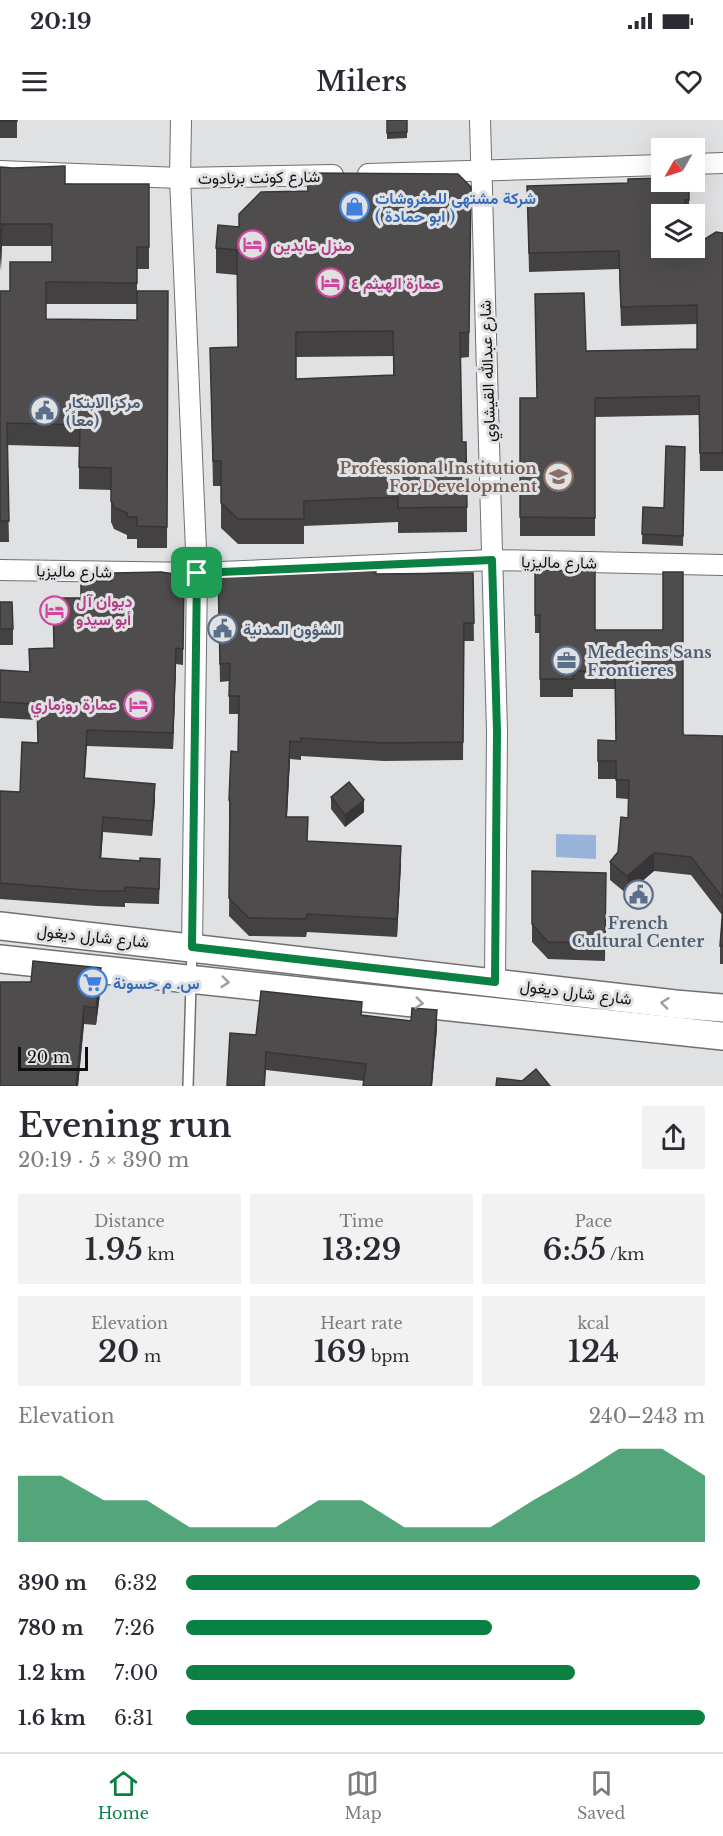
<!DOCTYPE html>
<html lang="en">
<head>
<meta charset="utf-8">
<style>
	:root { --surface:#fff; --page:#f2f2f3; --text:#2b2b33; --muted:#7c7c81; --line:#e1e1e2; --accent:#0b8043 }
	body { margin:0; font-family:"Libre Baskerville",Vazirmatn,serif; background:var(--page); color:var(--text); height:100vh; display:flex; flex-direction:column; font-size:22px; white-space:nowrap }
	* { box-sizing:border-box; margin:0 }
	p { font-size:20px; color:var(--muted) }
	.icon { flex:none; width:33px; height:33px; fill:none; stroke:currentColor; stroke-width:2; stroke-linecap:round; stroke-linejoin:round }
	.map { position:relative; height:966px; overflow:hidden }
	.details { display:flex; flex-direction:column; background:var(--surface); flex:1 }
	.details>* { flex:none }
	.needle { width:39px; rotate:231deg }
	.buttons { position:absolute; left:651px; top:18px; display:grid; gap:12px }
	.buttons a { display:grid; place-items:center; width:54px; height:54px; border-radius:0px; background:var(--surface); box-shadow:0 6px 24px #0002; font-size:30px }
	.scale { position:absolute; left:18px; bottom:15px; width:70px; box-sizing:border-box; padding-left:6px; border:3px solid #111112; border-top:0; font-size:16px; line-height:21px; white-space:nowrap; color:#111112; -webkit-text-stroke:4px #e0e1e3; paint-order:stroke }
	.pin { position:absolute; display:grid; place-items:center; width:51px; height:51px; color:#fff; margin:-26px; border-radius:12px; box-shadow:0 3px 9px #0006 }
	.round { display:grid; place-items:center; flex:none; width:63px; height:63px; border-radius:0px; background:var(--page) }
	.overview { display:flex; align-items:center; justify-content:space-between; height:102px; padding:0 18px }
	h1 { font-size:33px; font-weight:600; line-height:45px }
	.stats { display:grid; grid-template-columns:repeat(3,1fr); gap:9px; height:102px; padding:6px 18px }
	.stats div { display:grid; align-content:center; border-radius:0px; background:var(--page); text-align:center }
	.stats b { font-size:30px; font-weight:600 }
	.stats small { font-size:16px; font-weight:400 }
	.stats p { font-size:16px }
	.chart { height:168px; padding:12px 18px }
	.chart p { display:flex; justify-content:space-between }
	.chart svg { width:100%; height:108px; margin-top:6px; fill:var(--accent); opacity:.7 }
	ul { padding:0 18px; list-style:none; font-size:20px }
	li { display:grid; grid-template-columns:96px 72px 1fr; align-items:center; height:45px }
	li i { height:15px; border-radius:8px; background:var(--accent) }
	.status { display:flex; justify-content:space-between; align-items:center; height:42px; padding:0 30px; background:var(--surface); direction:ltr }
	.status svg { height:16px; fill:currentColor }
	header { display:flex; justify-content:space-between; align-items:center; height:78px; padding:0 18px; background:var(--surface); font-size:27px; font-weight:600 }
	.menu { display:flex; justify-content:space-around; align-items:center; height:84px; border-top:2px solid var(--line); background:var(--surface); font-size:16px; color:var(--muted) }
	.menu a { display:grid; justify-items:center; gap:3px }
	.menu .on { color:var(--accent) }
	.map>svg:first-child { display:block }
</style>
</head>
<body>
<div class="status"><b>20:19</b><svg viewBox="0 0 49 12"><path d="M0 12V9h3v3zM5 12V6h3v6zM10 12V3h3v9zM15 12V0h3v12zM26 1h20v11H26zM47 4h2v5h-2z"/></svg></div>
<header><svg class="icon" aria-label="menu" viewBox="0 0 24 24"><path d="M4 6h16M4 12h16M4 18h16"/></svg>Milers<svg class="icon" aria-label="heart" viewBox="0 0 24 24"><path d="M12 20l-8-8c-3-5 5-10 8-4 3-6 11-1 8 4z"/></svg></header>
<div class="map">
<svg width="723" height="966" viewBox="0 0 723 966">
	<rect width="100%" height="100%" fill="#e0e1e3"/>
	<!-- water -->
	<path fill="#99b4db" d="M 556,714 L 596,715 L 596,739 L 556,737 Z"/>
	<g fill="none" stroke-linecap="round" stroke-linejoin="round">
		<defs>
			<path id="service" d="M 188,966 L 192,830"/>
			<g id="minor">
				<path d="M 181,0 L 180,58 L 197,453 L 192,827"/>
				<path d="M 480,0 L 497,611 L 495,862"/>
				<path d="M 694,44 L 723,43"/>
				<path d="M 0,51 L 180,58 L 333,55"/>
				<path d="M 368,54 L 662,45"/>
				<path d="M 0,450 L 197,453 L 492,440 L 723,445"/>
			</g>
			<g id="secondary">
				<path d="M 0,806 L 675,884 L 723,888"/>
				<path d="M 0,839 L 723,916"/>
			</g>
		</defs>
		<!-- service casing -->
		<use href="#service" stroke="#6f7072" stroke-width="12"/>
		<!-- minor casing -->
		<use href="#minor" stroke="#6f7072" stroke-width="22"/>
		<!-- secondary casing -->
		<use href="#secondary" stroke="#6f7072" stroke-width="30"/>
		<!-- service -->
		<use href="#service" stroke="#fff" stroke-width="9"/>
		<!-- minor -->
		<use href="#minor" stroke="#fff" stroke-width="20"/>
		<!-- secondary -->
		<use href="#secondary" stroke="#fff" stroke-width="27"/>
	</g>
	<!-- wall -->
	<g fill="#444143" fill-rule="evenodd">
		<rect x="0" y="0" width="17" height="18"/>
		<path d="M 387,0 L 407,0 L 407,18 L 387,19 Z"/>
		<path d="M 0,47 L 65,64 L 149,64 L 149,149 L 137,149 L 137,171 L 168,171 L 167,428 L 137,428 L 137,419 L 127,419 L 127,415 L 114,409 L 111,402 L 111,370 L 79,369 L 79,327 L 7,325 L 9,422 L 0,422 L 0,171 L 10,171 L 52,142 L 52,126 L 2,126 L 0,151 ZM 46,184 L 137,184 L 137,200 L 46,199 Z"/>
		<path d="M 689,62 L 689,94 L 662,94 L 686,131 L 723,113 L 723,351 L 700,351 L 699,295 L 595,297 L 595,416 L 520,416 L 520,278 L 537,278 L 586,231 L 697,229 L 697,204 L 621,206 L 619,149 L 529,152 L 527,66 Z"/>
		<path d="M 471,67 L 469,237 L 460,238 L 462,322 L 467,387 L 467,412 L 398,413 L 398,402 L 304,406 L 304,424 L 238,424 L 221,408 L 221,366 L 213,366 L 210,228 L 238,227 L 237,155 L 216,153 L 216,128 L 239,107 L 307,71 ZM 393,236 L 393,255 L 296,259 L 296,237 Z"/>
		<path d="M 685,327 L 683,426 L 642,424 L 643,387 L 664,388 Z"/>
		<path d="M 535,450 L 595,510 L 683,614 L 684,615 L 723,616 L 723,844 L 720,844 L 720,826 L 722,795 L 691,755 L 654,751 L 627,774 L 610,760 L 610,742 L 618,732 L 628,698 L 628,679 L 616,678 L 616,659 L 598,659 L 598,641 L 616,621 L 615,569 L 573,569 L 573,577 L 540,577 L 540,513 L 535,513 Z"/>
		<path d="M 473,453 L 474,521 L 464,521 L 463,640 L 384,641 L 301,636 L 301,640 L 290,639 L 287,697 L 307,721 L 401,744 L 397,817 L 307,812 L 306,817 L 249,816 L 229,796 L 230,698 L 229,698 L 229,680 L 238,632 L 239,594 L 229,594 L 229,561 L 220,562 L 218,472 L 376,454 Z"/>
		<path d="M 184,468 L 183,545 L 176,544 L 173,629 L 87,626 L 85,658 L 155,680 L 152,716 L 103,712 L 101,739 L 160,755 L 159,784 L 125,783 L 125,787 L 97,786 L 0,779 L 0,671 L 20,672 L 38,623 L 37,600 L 0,598 L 0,550 L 29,552 L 29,529 L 54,528 L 81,478 Z"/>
		<path d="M 0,482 L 13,509 L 13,525 L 0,525 Z"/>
		<path d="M 331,677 L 364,692 L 345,707 L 331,689 Z"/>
		<path d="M 532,751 L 606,770 L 605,841 L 548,839 L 532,822 Z"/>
		<path d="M 101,866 L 96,905 L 84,904 L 78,966 L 0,966 Z"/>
		<path d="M 362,895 L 437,908 L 432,966 L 363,966 L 364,961 L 266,950 L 265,966 L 227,966 L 256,915 Z"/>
	</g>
	<!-- shaded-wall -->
	<g fill="#373537">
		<path d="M 2,104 L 2,126 L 1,152 L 1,130 Z"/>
		<path d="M 176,528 L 176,544 L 173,629 L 173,613 Z"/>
		<path d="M 290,621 L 290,639 L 286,715 L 286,697 Z"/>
		<path d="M 155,664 L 155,680 L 152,716 L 152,701 Z"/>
		<path d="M 364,680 L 364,692 L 345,707 L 345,695 Z"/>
		<path d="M 103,697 L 103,712 L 100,754 L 100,738 Z"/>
		<path d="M 401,726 L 401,744 L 397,817 L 397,799 Z"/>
		<path d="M 654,733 L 654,751 L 627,774 L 627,756 Z"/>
		<path d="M 101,848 L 101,866 L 96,905 L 96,888 Z"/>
		<path d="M 84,886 L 84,904 L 78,966 L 76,966 Z"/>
		<path d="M 437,890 L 437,908 L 432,966 L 431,966 Z"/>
	</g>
	<!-- building -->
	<g fill="#4f4c4e" stroke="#373537" stroke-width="1.5" fill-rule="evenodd">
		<rect x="0" y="0" width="17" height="1"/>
		<path d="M 387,0 L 407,0 L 407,12 L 387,13 Z"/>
		<path d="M 65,46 L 65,64 L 149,64 L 149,127 L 137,127 L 137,163 L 46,162 L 46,199 L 137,200 L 137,171 L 168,171 L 167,407 L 137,406 L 137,397 L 127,397 L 127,393 L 114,387 L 111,381 L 111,348 L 79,347 L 80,305 L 7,303 L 9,401 L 0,401 L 0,171 L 10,171 L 10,142 L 52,142 L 52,104 L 2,104 L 0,130 L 0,47 L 13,48 Z"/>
		<path d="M 307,53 L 458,54 L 471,67 L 469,212 L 460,213 L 462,322 L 466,322 L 467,387 L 398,388 L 398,377 L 304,381 L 304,399 L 238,399 L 221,383 L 221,341 L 213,341 L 210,228 L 238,227 L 237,130 L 216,128 L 218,105 L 239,107 L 239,94 L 261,72 L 308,71 ZM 393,211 L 394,255 L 296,259 L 296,212 Z"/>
		<path d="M 662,58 L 662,62 L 689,62 L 689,80 L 685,80 L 685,94 L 662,94 L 662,128 L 686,128 L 686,131 L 692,128 L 694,128 L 694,126 L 716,112 L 723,113 L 723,333 L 700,333 L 699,276 L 595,278 L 595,398 L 520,397 L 520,278 L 537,278 L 535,174 L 584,173 L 586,231 L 697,229 L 697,185 L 621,187 L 619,131 L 529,133 L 527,66 L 628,63 L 628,59 Z"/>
		<path d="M 666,326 L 685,327 L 683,416 L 642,414 L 643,387 L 664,388 Z"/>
		<path d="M 315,448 L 376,452 L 376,454 L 473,453 L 474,503 L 464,503 L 463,622 L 384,623 L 301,618 L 301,622 L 290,621 L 286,697 L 308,697 L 307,721 L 401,726 L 397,799 L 307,794 L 306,799 L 249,798 L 229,778 L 230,680 L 229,680 L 231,631 L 238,632 L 239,576 L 229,576 L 230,543 L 220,544 L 218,454 L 315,452 Z"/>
		<path d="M 535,450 L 595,451 L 595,510 L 663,510 L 663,452 L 683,452 L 683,613 L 684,615 L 723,616 L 723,778 L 691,737 L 654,733 L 627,756 L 610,742 L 618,732 L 621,697 L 628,698 L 629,660 L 616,660 L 616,641 L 598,641 L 598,620 L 616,621 L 615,551 L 573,551 L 573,559 L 540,559 L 540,495 L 535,495 Z"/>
		<path d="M 161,452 L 174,454 L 184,468 L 183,529 L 176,528 L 173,613 L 87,610 L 84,658 L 155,664 L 152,701 L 103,697 L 100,738 L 140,741 L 140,738 L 160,739 L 159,769 L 125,767 L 125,771 L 97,771 L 0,763 L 0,671 L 20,672 L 22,622 L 38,623 L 37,584 L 0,582 L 0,550 L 30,552 L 29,529 L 54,528 L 53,478 L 81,478 L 81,461 L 111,461 L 112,453 Z"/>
		<path d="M 0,482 L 12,482 L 13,509 L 0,509 Z"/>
		<path d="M 349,662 L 364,680 L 345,695 L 331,677 Z"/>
		<path d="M 532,751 L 606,753 L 605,823 L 548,822 L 532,804 Z"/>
		<path d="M 723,786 L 723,826 L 720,826 Z"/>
		<path d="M 33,841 L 101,848 L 96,888 L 84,886 L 76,966 L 0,966 L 0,862 L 31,862 Z"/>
		<path d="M 261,871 L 362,882 L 361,895 L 411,901 L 412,888 L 437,890 L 431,966 L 363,966 L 366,944 L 266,932 L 264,966 L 227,966 L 230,913 L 256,915 Z"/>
		<path d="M 536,949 L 550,966 L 496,966 L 497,958 L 522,961 Z"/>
	</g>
	<!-- one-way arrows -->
	<defs><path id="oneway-chevron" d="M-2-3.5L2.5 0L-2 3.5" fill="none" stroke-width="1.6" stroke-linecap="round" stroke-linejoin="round" transform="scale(1.5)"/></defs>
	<g stroke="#a0a0a0">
		<use href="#oneway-chevron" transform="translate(225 862) rotate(6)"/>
		<use href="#oneway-chevron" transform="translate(419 883) rotate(6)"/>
		<use href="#oneway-chevron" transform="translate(665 883) rotate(-173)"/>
	</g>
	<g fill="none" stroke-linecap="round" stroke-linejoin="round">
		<defs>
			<path id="route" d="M 492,440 L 497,611 L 495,862 L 192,827 L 197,453 Z"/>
		</defs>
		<!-- route casing -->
		<use href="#route" stroke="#fff" stroke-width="12"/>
		<!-- route -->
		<use href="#route" stroke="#0b8043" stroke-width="8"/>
	</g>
	<!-- icons -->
	<defs>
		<symbol id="shop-ring" viewBox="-11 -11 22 22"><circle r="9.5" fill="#e0e1e3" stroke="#3f7fe0" stroke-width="1.5"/><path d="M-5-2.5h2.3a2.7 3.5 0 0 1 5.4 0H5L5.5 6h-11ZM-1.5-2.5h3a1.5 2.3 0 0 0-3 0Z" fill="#3f7fe0"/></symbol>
		<symbol id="hotel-ring" viewBox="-11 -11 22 22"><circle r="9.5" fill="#e0e1e3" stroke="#d1479c" stroke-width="1.5"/><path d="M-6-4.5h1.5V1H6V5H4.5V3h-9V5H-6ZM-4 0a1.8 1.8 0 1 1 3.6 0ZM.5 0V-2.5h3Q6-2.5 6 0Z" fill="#d1479c"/></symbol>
		<symbol id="civic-ring" viewBox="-11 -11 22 22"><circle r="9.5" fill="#e0e1e3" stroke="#5c6f8a" stroke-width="1.5"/><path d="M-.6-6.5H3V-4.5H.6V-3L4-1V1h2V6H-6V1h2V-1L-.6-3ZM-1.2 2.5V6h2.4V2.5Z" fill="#5c6f8a"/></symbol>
		<symbol id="university-ring" viewBox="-11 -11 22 22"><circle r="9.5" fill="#e0e1e3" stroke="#8d6e63" stroke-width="1.5"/><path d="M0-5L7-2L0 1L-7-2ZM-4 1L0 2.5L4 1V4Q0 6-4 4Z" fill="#8d6e63"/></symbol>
		<symbol id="office-ring" viewBox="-11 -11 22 22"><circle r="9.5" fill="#e0e1e3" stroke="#5c6f8a" stroke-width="1.5"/><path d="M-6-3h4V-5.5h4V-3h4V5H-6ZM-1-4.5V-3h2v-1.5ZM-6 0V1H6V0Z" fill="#5c6f8a"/></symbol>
		<symbol id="supermarket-ring" viewBox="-11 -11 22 22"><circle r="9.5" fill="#e0e1e3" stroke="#3f7fe0" stroke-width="1.5"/><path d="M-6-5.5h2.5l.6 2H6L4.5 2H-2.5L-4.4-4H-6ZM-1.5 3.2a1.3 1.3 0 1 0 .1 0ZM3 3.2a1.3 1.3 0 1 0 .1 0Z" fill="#3f7fe0"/></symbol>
	</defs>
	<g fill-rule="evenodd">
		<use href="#shop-ring" x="338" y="70" width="33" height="33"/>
		<use href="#hotel-ring" x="236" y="108" width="33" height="33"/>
		<use href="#hotel-ring" x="314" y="146" width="33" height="33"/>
		<use href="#civic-ring" x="28" y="274" width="33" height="33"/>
		<use href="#university-ring" x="542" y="340" width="33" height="33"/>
		<use href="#hotel-ring" x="38" y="474" width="33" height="33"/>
		<use href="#civic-ring" x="206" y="492" width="33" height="33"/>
		<use href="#office-ring" x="550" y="524" width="33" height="33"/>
		<use href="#hotel-ring" x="122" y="568" width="33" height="33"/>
		<use href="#civic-ring" x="622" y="758" width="33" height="33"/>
		<use href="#supermarket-ring" x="76" y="846" width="33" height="33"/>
	</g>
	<g text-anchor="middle" stroke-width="6" stroke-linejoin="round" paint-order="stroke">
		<!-- street labels -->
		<g font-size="16" fill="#111112" stroke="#e0e1e3">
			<text transform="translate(259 57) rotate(-1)" y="6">شارع كونت برنادوت</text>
			<text transform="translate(487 251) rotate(-92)" y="6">شارع عبدالله القيشاوي</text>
			<text transform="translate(559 442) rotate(1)" y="6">شارع ماليزيا</text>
			<text transform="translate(74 451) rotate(1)" y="6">شارع ماليزيا</text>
			<text transform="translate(93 816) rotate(6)" y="6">شارع شارل ديغول</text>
			<text transform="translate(576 872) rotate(7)" y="6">شارع شارل ديغول</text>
		</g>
		<!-- shop labels -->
		<g font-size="16" font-weight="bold" fill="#366cbe" stroke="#e0e1e3" text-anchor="start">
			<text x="375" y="84">شركة مشتهى للمفروشات<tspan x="375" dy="18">( ابو حمادة )</tspan></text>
			<text x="113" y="869">س. م حسونة</text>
		</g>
		<!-- hotel labels -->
		<g font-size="16" font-weight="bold" fill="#b23c85" stroke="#e0e1e3" text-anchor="start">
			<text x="273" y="131">منزل عابدين</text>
			<text x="351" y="169">عمارة الهيثم ٤</text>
			<text x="76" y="487">ديوان آل<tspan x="76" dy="18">أبو سيدو</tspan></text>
			<text x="117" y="590" text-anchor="end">عمارة روزماري</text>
		</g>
		<!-- service labels -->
		<g font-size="16" font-weight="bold" fill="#4e5e75" stroke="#e0e1e3" text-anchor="start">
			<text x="66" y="288">مركز الابتكار<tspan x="66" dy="18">(معاً)</tspan></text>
			<text x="243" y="515">الشؤون المدنية</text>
			<text x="587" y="538">Medecins Sans<tspan x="587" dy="18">Frontieres</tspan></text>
			<text x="638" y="809" text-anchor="middle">French<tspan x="638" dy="18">Cultural Center</tspan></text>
		</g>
		<!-- education labels -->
		<g font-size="16" font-weight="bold" fill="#785e54" stroke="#e0e1e3" text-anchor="end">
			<text x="537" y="354">Professional Institution<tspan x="537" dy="18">For Development</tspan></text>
		</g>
	</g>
</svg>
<div class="buttons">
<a><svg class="needle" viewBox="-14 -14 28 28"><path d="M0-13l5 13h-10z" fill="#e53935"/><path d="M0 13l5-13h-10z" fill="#7c7c81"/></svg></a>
<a><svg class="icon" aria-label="layers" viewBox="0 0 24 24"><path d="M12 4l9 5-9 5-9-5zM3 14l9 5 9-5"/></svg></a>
</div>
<div class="scale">20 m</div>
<div class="pin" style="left:197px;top:453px;background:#1e9e55"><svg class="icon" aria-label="arrive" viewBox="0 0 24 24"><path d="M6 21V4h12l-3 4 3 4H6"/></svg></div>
</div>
<section class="details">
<div class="overview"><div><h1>Evening run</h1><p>20:19 · 5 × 390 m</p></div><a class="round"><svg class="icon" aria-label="share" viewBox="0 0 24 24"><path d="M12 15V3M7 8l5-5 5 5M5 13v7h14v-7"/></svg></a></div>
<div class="stats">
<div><p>Distance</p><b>1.95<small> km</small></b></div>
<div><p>Time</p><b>13:29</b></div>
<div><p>Pace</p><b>6:55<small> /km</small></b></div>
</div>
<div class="stats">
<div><p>Elevation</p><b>20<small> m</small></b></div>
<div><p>Heart rate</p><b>169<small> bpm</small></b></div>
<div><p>kcal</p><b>124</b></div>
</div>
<div class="chart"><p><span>Elevation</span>240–243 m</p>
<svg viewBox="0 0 160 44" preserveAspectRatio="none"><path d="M0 44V17L10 17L20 27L30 27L40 38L50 38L60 38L70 27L80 27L90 38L100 38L110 38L120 27L130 17L140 6L150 6L160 17V44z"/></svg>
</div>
<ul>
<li><b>390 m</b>6:32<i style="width:99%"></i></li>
<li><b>780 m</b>7:26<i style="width:59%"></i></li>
<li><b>1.2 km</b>7:00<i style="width:75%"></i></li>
<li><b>1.6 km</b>6:31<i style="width:100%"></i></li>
</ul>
</section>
<nav class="menu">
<a class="on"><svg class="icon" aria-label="home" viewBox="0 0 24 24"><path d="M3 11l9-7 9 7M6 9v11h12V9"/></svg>Home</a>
<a><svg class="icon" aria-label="map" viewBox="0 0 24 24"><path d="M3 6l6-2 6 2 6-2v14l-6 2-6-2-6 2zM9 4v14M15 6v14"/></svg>Map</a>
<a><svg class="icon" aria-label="saved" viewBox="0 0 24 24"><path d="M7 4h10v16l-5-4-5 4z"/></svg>Saved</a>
</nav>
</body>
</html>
